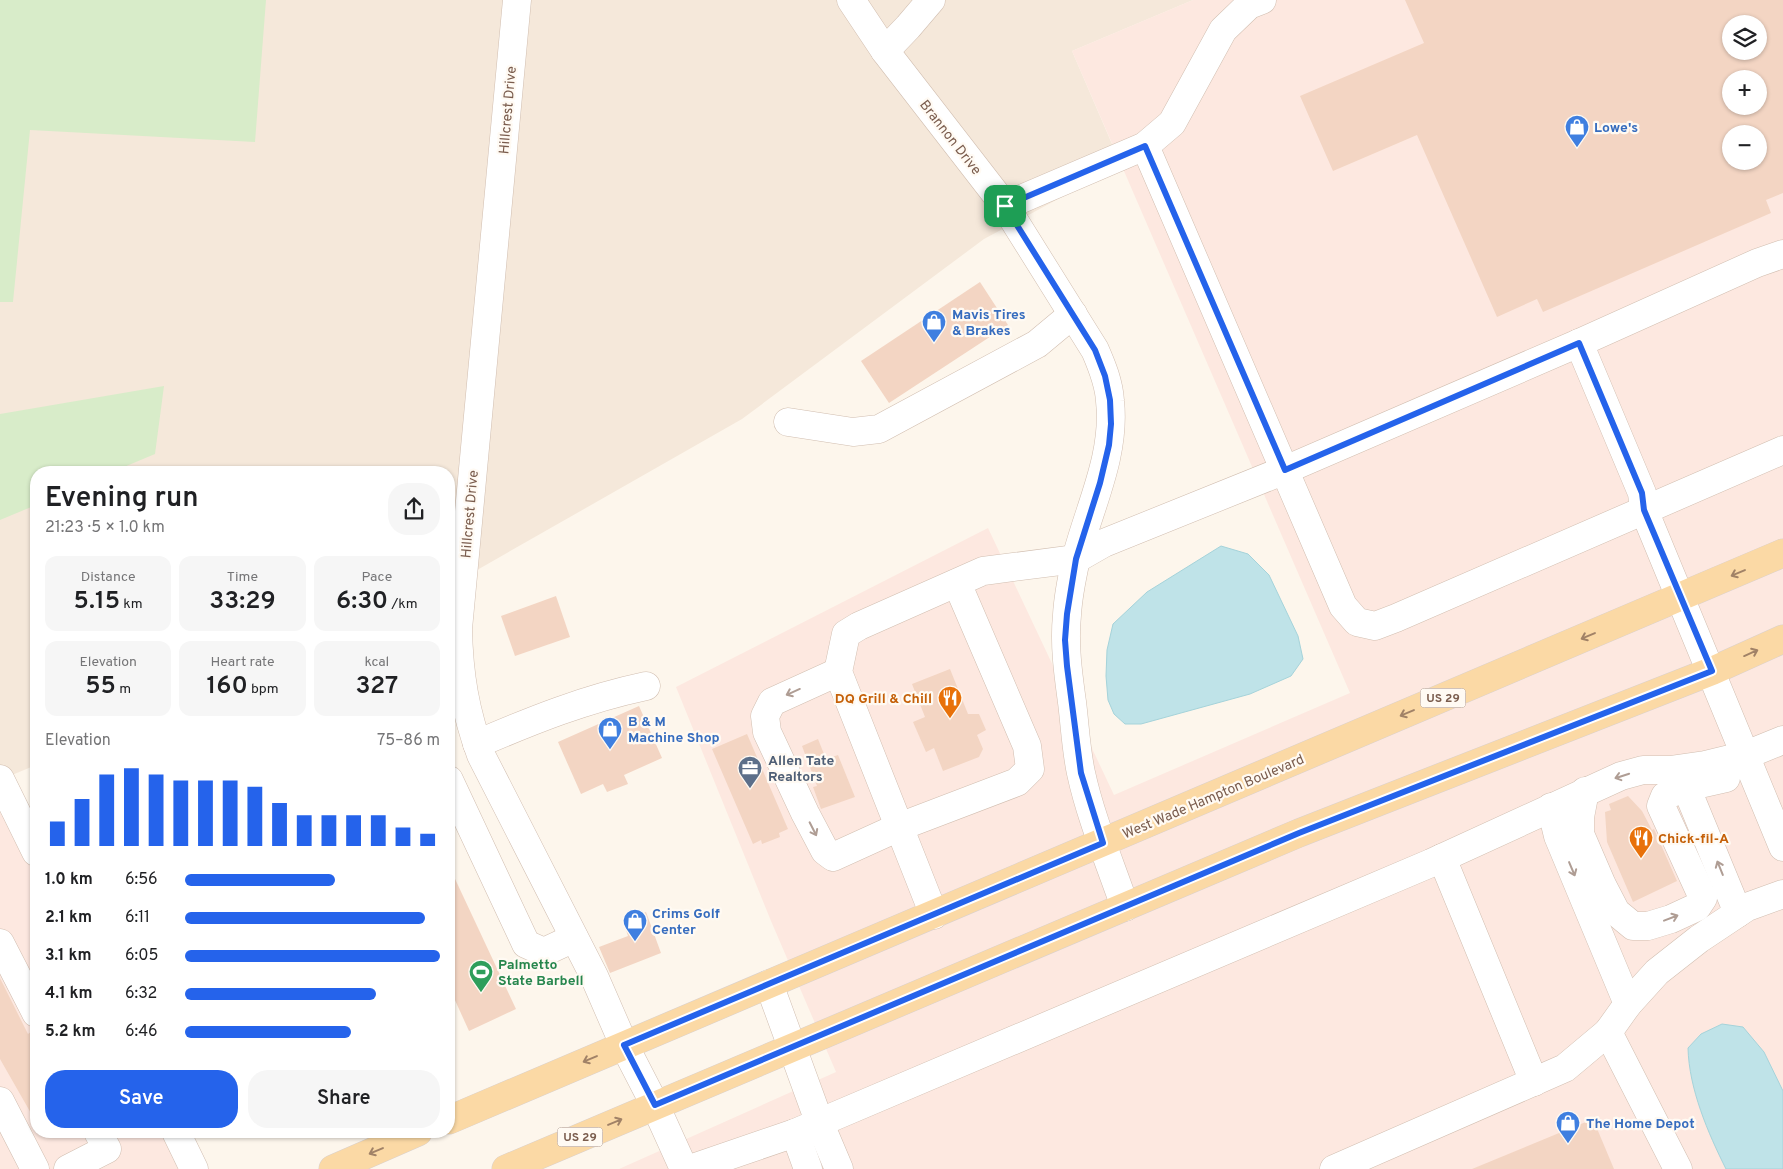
<!DOCTYPE html>
<html lang="en">
<head>
<meta charset="utf-8">
<style>
	:root { --surface:#fff; --page:#f6f6f6; --text:#202124; --muted:#757577; --accent:#2563eb }
	body { margin:0; font-family:Overpass,sans-serif; background:var(--page); color:var(--text); height:100vh; display:flex; flex-direction:column; font-size:19px; white-space:nowrap }
	* { box-sizing:border-box; margin:0 }
	p { font-size:16px; color:var(--muted) }
	.icon { flex:none; width:28px; height:28px; fill:none; stroke:currentColor; stroke-width:2; stroke-linecap:round; stroke-linejoin:round }
	.map { position:relative; flex:1; overflow:hidden }
	.details { position:absolute; left:30px; top:466px; width:425px; height:672px; display:flex; flex-direction:column; background:var(--surface); border-radius:20px; box-shadow:0 1px 4px #0004 }
	.details>* { flex:none }
	.tools { position:absolute; left:1722px; top:15px; display:grid; gap:10px }
	.tools a { display:grid; place-items:center; width:45px; height:45px; border-radius:50%; background:var(--surface); box-shadow:0 1px 4px #0004; font-size:25px }
	.pin { position:absolute; display:grid; place-items:center; width:42px; height:42px; color:#fff; margin:-21px; border-radius:10px; box-shadow:0 2px 8px #0006 }
	.round { display:grid; place-items:center; flex:none; width:52px; height:52px; border-radius:20px; background:var(--page) }
	.overview { display:flex; align-items:center; justify-content:space-between; height:85px; padding:0 15px }
	h1 { font-size:28px; font-weight:600; line-height:38px }
	.figures { display:grid; grid-template-columns:repeat(3,1fr); gap:8px; height:85px; padding:5px 15px }
	.figures div { display:grid; align-content:center; border-radius:12px; background:var(--page); text-align:center }
	.figures b { font-size:25px; font-weight:600 }
	.figures small { font-size:14px; font-weight:400 }
	.figures p { font-size:14px }
	.chart { height:140px; padding:10px 15px }
	.chart p { display:flex; justify-content:space-between }
	.chart svg { width:100%; height:90px; margin-top:5px; stroke:var(--accent); stroke-width:6 }
	.action { display:flex; gap:10px; margin-top:auto; padding:10px 15px }
	.action a { flex:1; height:58px; border-radius:20px; background:var(--accent); color:#fff; font-size:20px; font-weight:600; line-height:58px; text-align:center }
	.action a+a { background:var(--page); color:var(--text) }
	ul { padding:0 15px; list-style:none; font-size:16px }
	li { display:grid; grid-template-columns:80px 60px 1fr; align-items:center; height:38px }
	li i { height:12px; border-radius:6px; background:var(--accent) }
	.map>svg:first-child { display:block }
</style>
</head>
<body>
<div class="map">
<svg width="1783" height="1169" viewBox="0 0 1783 1169">
	<rect width="100%" height="100%" fill="#fdf6ec"/>
	<!-- residential -->
	<path fill="#f5e8da" d="M 0,0 L 1193,0 L 1072,51 L 1121,165 L 984,239 L 742,419 L 449,586 L 449,472 L 36,472 L 36,765 L 0,780 Z"/>
	<!-- commercial -->
	<g fill="#fde8e0" fill-rule="evenodd">
		<path d="M 1193,0 L 1783,0 L 1783,1169 L 619,1169 L 836,1072 L 771,921 L 676,687 L 988,528 L 1114,795 L 1350,693 L 1072,51 ZM 1731,24 L 1759,24 L 1759,51 L 1731,51 ZM 1731,79 L 1759,79 L 1759,106 L 1731,106 ZM 1731,134 L 1759,134 L 1759,161 L 1731,161 Z"/>
		<path d="M 0,801 L 36,875 L 36,1132 L 162,1133 L 180,1169 L 0,1169 Z"/>
	</g>
	<!-- green -->
	<g fill="#d8ecc9">
		<path d="M 0,0 L 266,0 L 255,142 L 30,130 L 13,302 L 0,302 Z"/>
		<path d="M 164,386 L 155,454 L 112,472 L 36,472 L 36,505 L 0,520 L 0,414 Z"/>
	</g>
	<!-- water -->
	<g fill="#bfe3e8" stroke="#a5d3da">
		<path d="M 1221,546 L 1248,554 L 1269,575 L 1298,636 L 1303,659 L 1291,676 L 1250,694 L 1141,724 L 1125,724 L 1114,714 L 1108,700 L 1106,676 L 1107,650 L 1113,624 L 1147,592 Z"/>
		<path d="M 1722,1024 L 1743,1027 L 1764,1052 L 1783,1091 L 1783,1169 L 1726,1169 C 1708,1133 1689,1089 1688,1048 L 1701,1034 Z"/>
	</g>
	<!-- building -->
	<g fill="#f3d5c3" fill-rule="evenodd">
		<path d="M 1405,0 L 1783,0 L 1783,193 L 1766,200 L 1771,213 L 1543,312 L 1537,299 L 1497,317 L 1417,135 L 1333,171 L 1300,96 L 1424,43 ZM 1731,24 L 1759,24 L 1759,51 L 1731,51 ZM 1731,79 L 1759,79 L 1759,106 L 1731,106 ZM 1731,134 L 1759,134 L 1759,161 L 1731,161 Z"/>
		<path d="M 980,282 L 1008,325 L 889,403 L 861,361 Z"/>
		<path d="M 556,596 L 570,637 L 515,656 L 501,616 Z"/>
		<path d="M 950,669 L 968,714 L 979,714 L 986,730 L 977,735 L 983,749 L 979,757 L 943,771 L 934,748 L 926,752 L 913,722 L 925,717 L 912,684 Z"/>
		<path d="M 639,706 L 662,758 L 624,775 L 628,784 L 607,792 L 603,784 L 581,794 L 558,742 Z"/>
		<path d="M 747,734 L 788,829 L 779,833 L 780,837 L 762,844 L 761,840 L 753,844 L 712,749 Z"/>
		<path d="M 818,739 L 826,759 L 838,755 L 855,797 L 821,809 L 813,787 L 817,786 L 802,746 Z"/>
		<path d="M 1628,796 L 1642,811 L 1652,830 L 1654,829 L 1677,881 L 1633,902 L 1607,842 L 1605,812 L 1611,810 L 1609,804 Z"/>
		<path d="M 449,866 L 516,1009 L 469,1031 L 449,987 Z"/>
		<path d="M 646,912 L 661,953 L 610,973 L 599,947 L 628,936 L 623,921 Z"/>
		<path d="M 0,978 L 28,1034 L 31,1032 L 36,1042 L 36,1122 L 0,1059 Z"/>
		<path d="M 1593,1119 L 1614,1169 L 1472,1169 Z"/>
	</g>
	<g fill="none" stroke-linecap="round" stroke-linejoin="round">
		<defs>
			<g id="minor">
				<path d="M 517,0 L 458,629 C 459,675 465,711 481,755 L 594,976 L 624,1045 L 655,1105 L 684,1169"/>
				<path d="M 851,0 L 885,51 L 1005,206 L 1095,350 C 1102,366 1109,383 1110,401 C 1116,456 1089,507 1076,559 C 1072,577 1068,597 1067,615 C 1064,644 1068,673 1072,702 C 1075,726 1076,750 1081,773 C 1091,819 1110,863 1125,907"/>
				<path d="M 885,51 L 908,27 L 931,0"/>
				<path d="M 1145,146 L 1343,606 L 1357,622 L 1375,626 L 1396,618 L 1783,450"/>
				<path d="M 1005,206 L 1145,146 L 1172,123 L 1223,30 L 1249,5 L 1262,0"/>
				<path d="M 1579,343 L 1642,493 L 1644,510 L 1783,847"/>
				<path d="M 788,422 L 853,432 L 879,429 L 1037,344 L 1073,314"/>
				<path d="M 838,672 L 772,702 L 765,716 L 767,732 L 805,813 L 825,851 L 833,857 L 899,827 L 1017,782 L 1030,769 L 1027,746 L 957,583"/>
				<path d="M 477,744 C 533,720 585,699 646,686"/>
				<path d="M 1674,775 L 1686,787 L 1738,913"/>
				<path d="M 0,779 L 36,852"/>
				<path d="M 449,780 L 526,944 L 544,952 L 574,938"/>
				<path d="M 1585,791 L 1580,817 L 1580,834 L 1602,885 L 1616,912 L 1633,926 L 1648,926 L 1671,919 L 1697,907 L 1703,898 L 1661,806 L 1665,796 L 1686,787 L 1726,778"/>
				<path d="M 1551,807 L 1558,836 L 1628,1004"/>
				<path d="M 1442,858 L 1534,1082"/>
				<path d="M 934,915 L 838,672 L 846,634 L 859,626 L 983,571 L 1076,559 L 1104,543 L 1285,470 L 1579,343 L 1757,263 L 1783,254"/>
				<path d="M 0,943 L 36,1013"/>
				<path d="M 769,984 L 820,1124 L 839,1169"/>
				<path d="M 1608,1032 L 1678,1169"/>
				<path d="M 0,1101 L 35,1169"/>
				<path d="M 176,1132 L 194,1169"/>
				<path d="M 795,1133 L 1431,863 L 1621,776 L 1643,770 L 1670,770 L 1705,765 L 1746,755 L 1783,740"/>
				<path d="M 68,1169 L 107,1149 L 98,1132"/>
				<path d="M 690,1169 L 795,1133 L 808,1169"/>
				<path d="M 1334,1169 L 1565,1068 L 1608,1032 L 1628,1004 L 1657,972 L 1699,939 L 1747,907 L 1783,894"/>
			</g>
			<g id="major">
				<path d="M 449,1120 L 1783,553"/>
				<path d="M 333,1169 L 418,1132"/>
				<path d="M 506,1169 L 1299,833 L 1712,671 L 1783,639"/>
			</g>
		</defs>
		<!-- minor casing -->
		<use href="#minor" stroke="#d1beb0" stroke-width="29"/>
		<!-- major casing -->
		<use href="#major" stroke="#dad1cd" stroke-width="29"/>
		<!-- minor -->
		<use href="#minor" stroke="#fff" stroke-width="28"/>
		<!-- major -->
		<use href="#major" stroke="#fbd9a5" stroke-width="28"/>
	</g>
	<!-- one-way arrows -->
	<defs><path id="oneway-shaft" d="M-6 0H5M1.5-3L5.5 0L1.5 3" fill="none" stroke-width="1.6" stroke-linecap="round" stroke-linejoin="round" transform="scale(1.25)"/></defs>
	<g stroke="#a18267">
		<use href="#oneway-shaft" transform="translate(1738 573) rotate(157)"/>
		<use href="#oneway-shaft" transform="translate(1588 636) rotate(157)"/>
		<use href="#oneway-shaft" transform="translate(1751 653) rotate(-24)"/>
		<use href="#oneway-shaft" transform="translate(1407 713) rotate(157)"/>
		<use href="#oneway-shaft" transform="translate(590 1059) rotate(157)"/>
		<use href="#oneway-shaft" transform="translate(615 1122) rotate(-23)"/>
		<use href="#oneway-shaft" transform="translate(376 1151) rotate(157)"/>
	</g>
	<g stroke="#af9d94">
		<use href="#oneway-shaft" transform="translate(793 692) rotate(156)"/>
		<use href="#oneway-shaft" transform="translate(1622 776) rotate(162)"/>
		<use href="#oneway-shaft" transform="translate(813 829) rotate(63)"/>
		<use href="#oneway-shaft" transform="translate(1720 868) rotate(-112)"/>
		<use href="#oneway-shaft" transform="translate(1572 869) rotate(67)"/>
		<use href="#oneway-shaft" transform="translate(1671 918) rotate(-21)"/>
	</g>
	<g fill="none" stroke-linecap="round" stroke-linejoin="round">
		<defs>
			<path id="route" d="M 1145,146 L 1285,470 L 1579,343 L 1642,493 L 1644,510 L 1712,671 L 1299,833 L 655,1105 L 624,1045 L 1103,843 L 1081,773 L 1067,666 L 1065,640 L 1067,614 L 1076,559 L 1100,483 L 1109,445 L 1111,424 L 1110,400 L 1105,376 L 1095,350 L 1005,206 Z"/>
		</defs>
		<!-- route casing -->
		<use href="#route" stroke="#fff" stroke-width="10"/>
		<!-- route -->
		<use href="#route" stroke="#2563eb" stroke-width="6"/>
	</g>
	<!-- icons -->
	<defs>
		<symbol id="shop-pin" viewBox="-11 -11 22 30"><path d="M0 17L-7.5 6A9.5 9.5 0 1 1 7.5 6Z" fill="#3f7fe0" stroke="#fffaf3"/><path d="M-5-2.5h2.3a2.7 3.5 0 0 1 5.4 0H5L5.5 6h-11ZM-1.5-2.5h3a1.5 2.3 0 0 0-3 0Z" fill="#fff"/></symbol>
		<symbol id="restaurant-pin" viewBox="-11 -11 22 30"><path d="M0 17L-7.5 6A9.5 9.5 0 1 1 7.5 6Z" fill="#e8710a" stroke="#fffaf3"/><path d="M-5-6h1v4h1v-4h1v4h1v-4h1v5L-1.5 .5V6h-2V.5L-5-1ZM5-6V6H3V1.5H1.5Q1.5-4 5-6Z" fill="#fff"/></symbol>
		<symbol id="office-pin" viewBox="-11 -11 22 30"><path d="M0 17L-7.5 6A9.5 9.5 0 1 1 7.5 6Z" fill="#5c6f8a" stroke="#fffaf3"/><path d="M-6-3h4V-5.5h4V-3h4V5H-6ZM-1-4.5V-3h2v-1.5ZM-6 0V1H6V0Z" fill="#fff"/></symbol>
		<symbol id="stadium-pin" viewBox="-11 -11 22 30"><path d="M0 17L-7.5 6A9.5 9.5 0 1 1 7.5 6Z" fill="#2e9e5b" stroke="#fffaf3"/><path d="M0-5a6.5 5 0 1 0 0 10a6.5 5 0 1 0 0-10ZM-3.5-1.8h7v3.6h-7Z" fill="#fff"/></symbol>
	</defs>
	<g fill-rule="evenodd">
		<use href="#shop-pin" x="1563" y="113" width="28" height="38"/>
		<use href="#shop-pin" x="920" y="308" width="28" height="38"/>
		<use href="#restaurant-pin" x="936" y="684" width="28" height="38"/>
		<use href="#shop-pin" x="596" y="715" width="28" height="38"/>
		<use href="#office-pin" x="736" y="754" width="28" height="38"/>
		<use href="#restaurant-pin" x="1627" y="824" width="28" height="38"/>
		<use href="#shop-pin" x="621" y="907" width="28" height="38"/>
		<use href="#stadium-pin" x="467" y="958" width="28" height="38"/>
		<use href="#shop-pin" x="1554" y="1109" width="28" height="38"/>
	</g>
	<g text-anchor="middle" stroke-width="4.5" stroke-linejoin="round" paint-order="stroke">
		<!-- shield labels -->
		<g fill="#fffaf3" stroke="#a28b7f" stroke-width="1">
			<rect x="1420.5" y="688.5" width="45" height="19" rx="4"/>
			<rect x="557.5" y="1127.5" width="45" height="19" rx="4"/>
		</g>
		<g font-size="12" font-weight="bold" fill="#7a5c4d">
			<text x="1443" y="702">US 29</text>
			<text x="580" y="1141">US 29</text>
		</g>
		<!-- street labels -->
		<g font-size="14" fill="#7a5c4d" stroke="#fffaf3">
			<text transform="translate(507 110) rotate(-85)" y="5">Hillcrest Drive</text>
			<text transform="translate(951 137) rotate(52)" y="5">Brannon Drive</text>
			<text transform="translate(469 514) rotate(-85)" y="5">Hillcrest Drive</text>
			<text transform="translate(1213 796) rotate(-23)" y="5">West Wade Hampton Boulevard</text>
		</g>
		<!-- shop labels -->
		<g font-size="14" font-weight="bold" fill="#366cbe" stroke="#fffaf3" text-anchor="start">
			<text x="1594" y="132">Lowe's</text>
			<text x="952" y="319">Mavis Tires<tspan x="952" dy="16">&amp; Brakes</tspan></text>
			<text x="628" y="726">B &amp; M<tspan x="628" dy="16">Machine Shop</tspan></text>
			<text x="652" y="918">Crims Golf<tspan x="652" dy="16">Center</tspan></text>
			<text x="1586" y="1128">The Home Depot</text>
		</g>
		<!-- food labels -->
		<g font-size="14" font-weight="bold" fill="#c56008" stroke="#fffaf3" text-anchor="end">
			<text x="932" y="703">DQ Grill &amp; Chill</text>
			<text x="1658" y="843" text-anchor="start">Chick-fil-A</text>
		</g>
		<!-- service labels -->
		<g font-size="14" font-weight="bold" fill="#4e5e75" stroke="#fffaf3" text-anchor="start">
			<text x="768" y="765">Allen Tate<tspan x="768" dy="16">Realtors</tspan></text>
		</g>
		<!-- leisure labels -->
		<g font-size="14" font-weight="bold" fill="#27864d" stroke="#fffaf3" text-anchor="start">
			<text x="498" y="969">Palmetto<tspan x="498" dy="16">State Barbell</tspan></text>
		</g>
	</g>
</svg>
<div class="tools">
<a><svg class="icon" aria-label="layers" viewBox="0 0 24 24"><path d="M12 4l9 5-9 5-9-5zM3 14l9 5 9-5"/></svg></a>
<a>+</a>
<a>−</a>
</div>
<div class="pin" style="left:1005px;top:206px;background:#1e9e55"><svg class="icon" aria-label="arrive" viewBox="0 0 24 24"><path d="M6 21V4h12l-3 4 3 4H6"/></svg></div>
<section class="details">
<div class="overview"><div><h1>Evening run</h1><p>21:23 · 5 × 1.0 km</p></div><a class="round"><svg class="icon" aria-label="share" viewBox="0 0 24 24"><path d="M12 15V3M7 8l5-5 5 5M5 13v7h14v-7"/></svg></a></div>
<div class="figures">
<div><p>Distance</p><b>5.15<small> km</small></b></div>
<div><p>Time</p><b>33:29</b></div>
<div><p>Pace</p><b>6:30<small> /km</small></b></div>
</div>
<div class="figures">
<div><p>Elevation</p><b>55<small> m</small></b></div>
<div><p>Heart rate</p><b>160<small> bpm</small></b></div>
<div><p>kcal</p><b>327</b></div>
</div>
<div class="chart"><p><span>Elevation</span>75–86 m</p>
<svg viewBox="0 0 160 44" preserveAspectRatio="none"><path d="M5 44V32M15 44V21M25 44V9M35 44V6M45 44V9M55 44V12M65 44V12M75 44V12M85 44V15M95 44V23M105 44V29M115 44V29M125 44V29M135 44V29M145 44V35M155 44V38"/></svg>
</div>
<ul>
<li><b>1.0 km</b>6:56<i style="width:59%"></i></li>
<li><b>2.1 km</b>6:11<i style="width:94%"></i></li>
<li><b>3.1 km</b>6:05<i style="width:100%"></i></li>
<li><b>4.1 km</b>6:32<i style="width:75%"></i></li>
<li><b>5.2 km</b>6:46<i style="width:65%"></i></li>
</ul>
<div class="action"><a>Save</a><a>Share</a></div>
</section>
</div>
</body>
</html>
